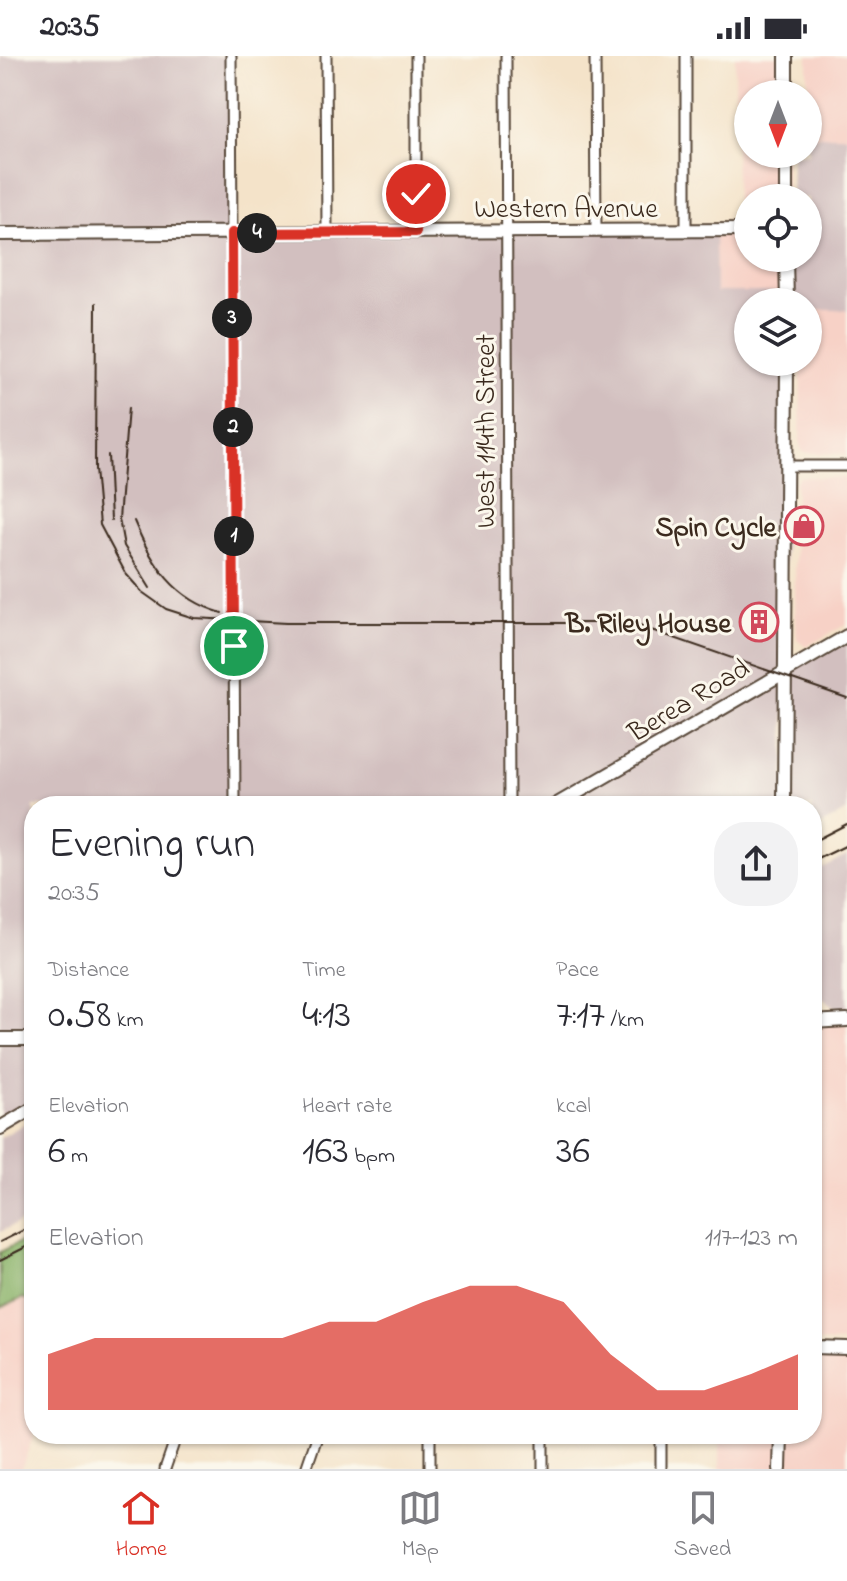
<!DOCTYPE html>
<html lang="en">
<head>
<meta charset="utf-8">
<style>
	:root { --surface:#fff; --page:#f2f2f3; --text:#2b2b33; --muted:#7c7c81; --line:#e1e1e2; --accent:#d93025 }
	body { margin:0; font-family:"Indie Flower",sans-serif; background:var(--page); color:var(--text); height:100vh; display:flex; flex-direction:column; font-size:30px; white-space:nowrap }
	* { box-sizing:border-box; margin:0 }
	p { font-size:26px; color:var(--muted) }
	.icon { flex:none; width:44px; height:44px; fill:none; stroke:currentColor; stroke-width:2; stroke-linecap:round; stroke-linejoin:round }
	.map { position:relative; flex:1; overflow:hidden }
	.panel { position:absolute; left:24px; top:740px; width:798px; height:648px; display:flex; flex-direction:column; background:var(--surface); border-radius:32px; box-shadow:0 2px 6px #0004 }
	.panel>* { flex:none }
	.needle { width:52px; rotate:180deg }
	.controls { position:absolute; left:734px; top:24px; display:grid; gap:16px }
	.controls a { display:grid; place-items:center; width:88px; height:88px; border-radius:50%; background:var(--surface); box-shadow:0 2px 6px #0004; font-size:40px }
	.pin { position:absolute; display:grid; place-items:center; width:68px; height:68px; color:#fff; margin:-34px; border:4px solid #fff; border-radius:50%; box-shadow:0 2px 8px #0007 }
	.km { position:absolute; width:40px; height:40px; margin:-20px; border-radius:50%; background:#222; color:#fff; font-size:22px; line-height:40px; text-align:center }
	.round { display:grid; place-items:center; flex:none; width:84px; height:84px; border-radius:32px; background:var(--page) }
	.summary { display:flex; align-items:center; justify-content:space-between; height:136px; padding:0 24px }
	h1 { font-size:44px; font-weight:600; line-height:60px }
	.figures { display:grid; grid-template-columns:repeat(3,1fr); gap:12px; height:136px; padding:8px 24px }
	.figures div { display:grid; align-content:center }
	.figures b { font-size:40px; font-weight:600 }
	.figures small { font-size:22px; font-weight:400 }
	.figures p { font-size:22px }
	.chart { height:224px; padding:16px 24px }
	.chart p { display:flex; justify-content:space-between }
	.chart svg { width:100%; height:144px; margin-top:8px; fill:var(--accent); opacity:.7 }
	.status { display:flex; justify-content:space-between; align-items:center; height:56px; padding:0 40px; background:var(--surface); direction:ltr }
	.status svg { height:22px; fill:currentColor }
	.tab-bar { display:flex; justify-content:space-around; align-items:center; height:112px; border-top:2px solid var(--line); background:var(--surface); font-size:22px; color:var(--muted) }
	.tab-bar a { display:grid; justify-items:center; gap:4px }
	.tab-bar .current { color:var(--accent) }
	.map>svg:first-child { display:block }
</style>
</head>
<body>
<div class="status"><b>20:35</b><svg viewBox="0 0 49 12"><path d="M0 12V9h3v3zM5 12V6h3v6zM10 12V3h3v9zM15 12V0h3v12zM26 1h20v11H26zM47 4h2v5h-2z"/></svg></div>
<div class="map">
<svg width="847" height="1413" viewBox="0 0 847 1413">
	<rect width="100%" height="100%" fill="#fbf7ec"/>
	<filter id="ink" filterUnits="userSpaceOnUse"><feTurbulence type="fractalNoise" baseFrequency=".0125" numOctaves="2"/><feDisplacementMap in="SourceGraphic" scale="16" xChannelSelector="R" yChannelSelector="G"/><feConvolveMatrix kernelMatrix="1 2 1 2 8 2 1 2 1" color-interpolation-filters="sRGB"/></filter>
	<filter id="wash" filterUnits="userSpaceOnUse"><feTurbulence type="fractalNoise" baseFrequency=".006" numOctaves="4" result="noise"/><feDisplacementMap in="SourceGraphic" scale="32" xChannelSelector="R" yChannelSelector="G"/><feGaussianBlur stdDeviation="1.8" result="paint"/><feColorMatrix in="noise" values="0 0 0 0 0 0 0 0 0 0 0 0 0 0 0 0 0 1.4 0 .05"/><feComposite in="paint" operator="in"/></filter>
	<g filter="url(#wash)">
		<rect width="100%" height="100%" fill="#f4e3c9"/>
		<!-- built -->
		<g fill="#f7d1c6">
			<path d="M 735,0 L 786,0 L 786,38 L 748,38 L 748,98 L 786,98 L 786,142 L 748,142 L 748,202 L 786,202 L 786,236 L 715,236 L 715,174 L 736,174 Z"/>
			<rect x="808" y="0" width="39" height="80"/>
			<path d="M 394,138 L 416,138 L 416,176 L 395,176 Z"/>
			<path d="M 821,254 L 847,254 L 847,398 L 808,397 L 803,396 L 800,389 L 801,306 L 808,306 L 808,259 Z"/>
			<path d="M 800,421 L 847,422 L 847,568 L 806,591 L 797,584 L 795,547 L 796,425 Z"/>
			<path d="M 812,954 L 847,954 L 847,1287 L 812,1286 Z"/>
			<path d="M 23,1242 L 34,1246 L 34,1378 L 21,1413 L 0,1413 L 0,1252 Z"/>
			<path d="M 812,1298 L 847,1298 L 847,1413 L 789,1413 L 790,1378 L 812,1378 Z"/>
			<path d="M 720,1378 L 781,1378 L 780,1413 L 720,1413 Z"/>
		</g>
		<!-- industrial -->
		<g fill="#d2bfbf">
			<path d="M 0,0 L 231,0 L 232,177 L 715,174 L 716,236 L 786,236 L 787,246 L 748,246 L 748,306 L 787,306 L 784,750 L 34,750 L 34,1052 L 0,1072 Z"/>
			<path d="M 808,80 L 847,80 L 847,254 L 808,254 L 808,246 L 789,246 L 790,202 L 808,202 L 808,142 L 791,142 L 792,98 L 808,98 Z"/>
			<path d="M 847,586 L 847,755 L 812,774 L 812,750 L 788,750 L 789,614 Z"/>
			<path d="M 847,799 L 847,952 L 836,952 L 812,935 L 812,817 Z"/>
			<path d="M 34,1062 L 34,1159 L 0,1176 L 0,1082 Z"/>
		</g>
		<!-- forest -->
		<path fill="#8bb36a" stroke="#636e44" stroke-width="2" d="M 34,1179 L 34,1246 L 23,1242 L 0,1252 L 0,1196 Z"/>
	</g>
	<g filter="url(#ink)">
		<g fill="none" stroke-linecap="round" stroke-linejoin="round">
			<defs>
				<g id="street">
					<path d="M 231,0 L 235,750"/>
					<path d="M 326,0 L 327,176"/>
					<path d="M 416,0 L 416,176"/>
					<path d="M 506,0 L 509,750"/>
					<path d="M 595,0 L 596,174"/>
					<path d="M 686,0 L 686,174"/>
					<path d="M 787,410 L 847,410"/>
					<path d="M 165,1413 L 177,1378"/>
					<path d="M 306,1413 L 318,1378"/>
					<path d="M 430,1413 L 430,1378"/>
					<path d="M 543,1413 L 543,1378"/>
					<path d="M 661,1413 L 661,1378"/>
				</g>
				<g id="secondary">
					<path d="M 786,38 L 786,0"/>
					<path d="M 786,98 L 786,142"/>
					<path d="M 0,178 L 748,174"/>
					<path d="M 786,202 L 787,246"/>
					<path d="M 554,750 L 847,580"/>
					<path d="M 784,750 L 787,306"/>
					<path d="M 812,966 L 847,964"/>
					<path d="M 0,983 L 34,983"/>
					<path d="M 0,1072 L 34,1052"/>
					<path d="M 812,1291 L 847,1292"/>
					<path d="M 780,1413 L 781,1378"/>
				</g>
			</defs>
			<!-- street casing -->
			<use href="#street" stroke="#574638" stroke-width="13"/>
			<!-- secondary casing -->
			<use href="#secondary" stroke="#574638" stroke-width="16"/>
			<!-- street -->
			<use href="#street" stroke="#fff" stroke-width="9"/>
			<!-- secondary -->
			<use href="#secondary" stroke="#fff" stroke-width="12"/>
			<!-- rail -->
			<g stroke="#3b2a1e" stroke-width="2">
				<path d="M 96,247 L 95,413 L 100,469 L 126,518 L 142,536 L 166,553 L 194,562 L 286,567 L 631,567 L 847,642"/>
				<path d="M 128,352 L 119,463 L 124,490 L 150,532"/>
				<path d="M 108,399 L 111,464"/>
				<path d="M 134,465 C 153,510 174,543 222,557"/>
				<path d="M 812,786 L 847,768"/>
				<path d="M 812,806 L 847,789"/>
				<path d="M 0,1186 L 34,1169"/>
				<path d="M 0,1204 L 34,1187"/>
			</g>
		</g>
	</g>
	<g fill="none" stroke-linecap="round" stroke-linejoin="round" filter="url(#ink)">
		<defs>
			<path id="route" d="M 234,590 L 232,177 L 416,176 L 416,138"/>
		</defs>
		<!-- route casing -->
		<use href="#route" stroke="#fff" stroke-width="16"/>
		<!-- route -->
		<use href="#route" stroke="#d93025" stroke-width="10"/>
	</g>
	<!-- icons -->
	<defs>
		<symbol id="shop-ring" viewBox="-11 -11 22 22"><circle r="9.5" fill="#fbf7ec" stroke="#d1495b" stroke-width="1.5"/><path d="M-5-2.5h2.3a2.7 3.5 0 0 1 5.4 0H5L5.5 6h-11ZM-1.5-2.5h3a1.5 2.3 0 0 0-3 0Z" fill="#d1495b"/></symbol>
		<symbol id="building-ring" viewBox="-11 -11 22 22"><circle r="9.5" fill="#fbf7ec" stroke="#d1495b" stroke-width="1.5"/><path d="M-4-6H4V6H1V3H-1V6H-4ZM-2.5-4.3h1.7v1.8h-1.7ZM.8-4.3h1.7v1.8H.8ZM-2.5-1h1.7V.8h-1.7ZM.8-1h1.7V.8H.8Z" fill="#d1495b"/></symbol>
	</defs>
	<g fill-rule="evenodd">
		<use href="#shop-ring" x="782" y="448" width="44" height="44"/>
		<use href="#building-ring" x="737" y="544" width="44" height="44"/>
	</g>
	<g text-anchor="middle" stroke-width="6" stroke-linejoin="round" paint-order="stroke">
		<!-- street labels -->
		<g font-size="28" fill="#3b2a1e" stroke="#fbf7ec">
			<text x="566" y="161">Western Avenue</text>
			<text transform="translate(484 375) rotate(-90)" y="10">West 114th Street</text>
			<text transform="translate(688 643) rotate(-31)" y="10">Berea Road</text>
		</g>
		<!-- poi labels -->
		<g font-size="28" font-weight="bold" fill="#3b2a1e" stroke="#fbf7ec" text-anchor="end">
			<text x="776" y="480">Spin Cycle</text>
			<text x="731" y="576">B. Riley House</text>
		</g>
	</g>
</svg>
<div class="controls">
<a><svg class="needle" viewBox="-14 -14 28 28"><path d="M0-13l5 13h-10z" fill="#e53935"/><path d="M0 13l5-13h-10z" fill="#7c7c81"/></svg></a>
<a><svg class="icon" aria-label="locate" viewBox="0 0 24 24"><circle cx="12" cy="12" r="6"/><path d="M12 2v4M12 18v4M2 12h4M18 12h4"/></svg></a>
<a><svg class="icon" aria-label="layers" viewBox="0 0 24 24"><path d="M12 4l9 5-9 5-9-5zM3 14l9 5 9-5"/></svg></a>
</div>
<div class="pin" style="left:234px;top:590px;background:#1e9e55"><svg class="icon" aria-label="arrive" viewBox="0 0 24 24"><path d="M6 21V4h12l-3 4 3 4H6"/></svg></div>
<div class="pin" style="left:416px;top:138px;background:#d93025"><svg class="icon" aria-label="check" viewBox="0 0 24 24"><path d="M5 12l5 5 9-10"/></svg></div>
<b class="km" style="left:234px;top:480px">1</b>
<b class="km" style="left:233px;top:371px">2</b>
<b class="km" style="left:232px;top:262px">3</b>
<b class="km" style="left:257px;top:177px">4</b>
<section class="panel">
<div class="summary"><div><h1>Evening run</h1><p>20:35</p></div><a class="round"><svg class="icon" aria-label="share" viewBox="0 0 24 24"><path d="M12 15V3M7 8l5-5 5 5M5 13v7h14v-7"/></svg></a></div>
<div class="figures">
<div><p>Distance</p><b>0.58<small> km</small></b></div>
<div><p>Time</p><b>4:13</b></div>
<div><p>Pace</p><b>7:17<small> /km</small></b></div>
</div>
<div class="figures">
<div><p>Elevation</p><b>6<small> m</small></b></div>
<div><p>Heart rate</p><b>163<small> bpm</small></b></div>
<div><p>kcal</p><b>36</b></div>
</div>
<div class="chart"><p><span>Elevation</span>117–123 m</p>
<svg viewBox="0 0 160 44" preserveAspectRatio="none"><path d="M0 44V27L10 22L20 22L30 22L40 22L50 22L60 17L70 17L80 11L90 6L100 6L110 11L120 27L130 38L140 38L150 33L160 27V44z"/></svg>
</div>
</section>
</div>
<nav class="tab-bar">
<a class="current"><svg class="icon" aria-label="home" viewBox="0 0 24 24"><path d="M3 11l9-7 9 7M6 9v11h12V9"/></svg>Home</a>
<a><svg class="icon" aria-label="map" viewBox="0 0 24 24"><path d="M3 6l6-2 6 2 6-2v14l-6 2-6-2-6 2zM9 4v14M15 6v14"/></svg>Map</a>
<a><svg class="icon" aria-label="saved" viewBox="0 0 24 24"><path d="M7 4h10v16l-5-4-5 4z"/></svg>Saved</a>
</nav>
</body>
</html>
